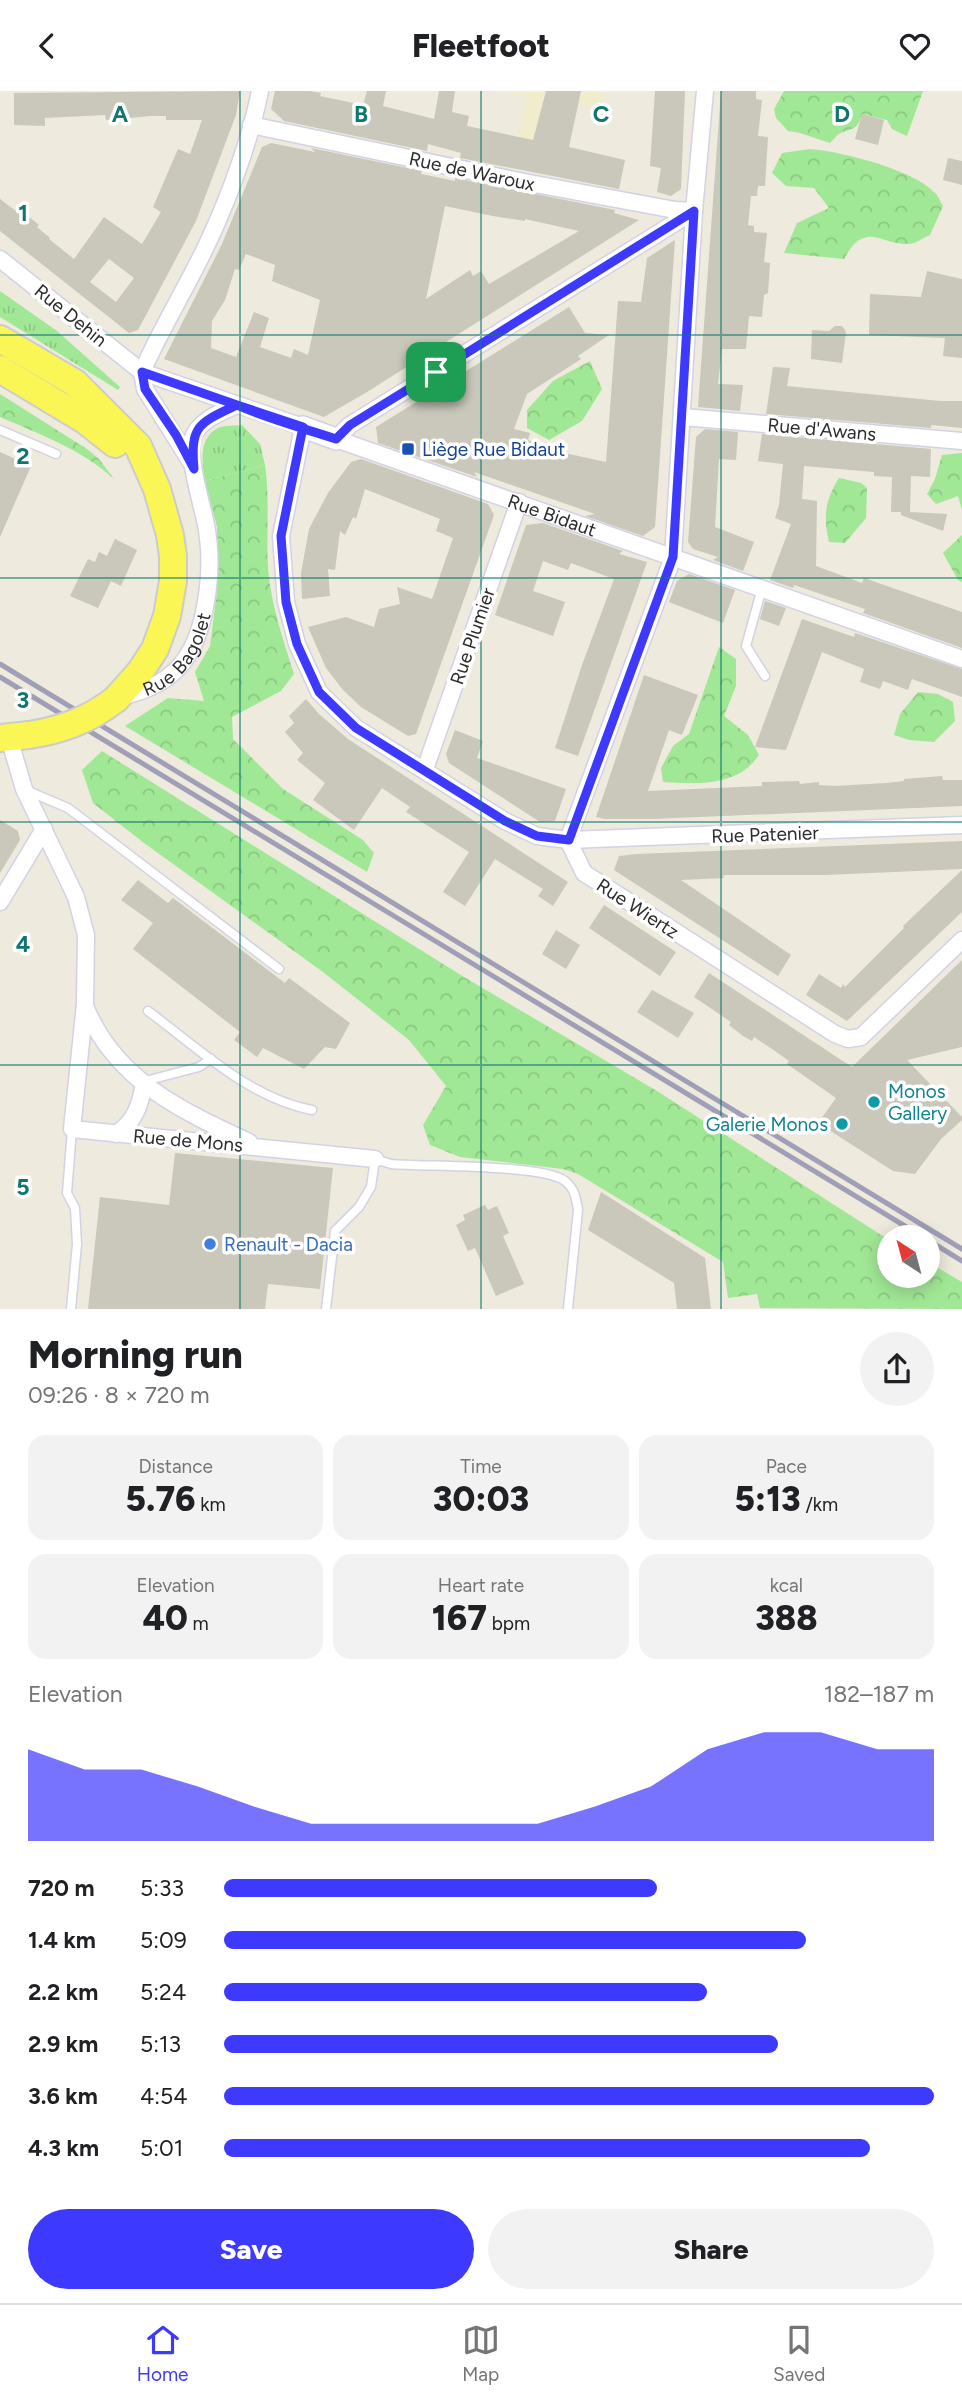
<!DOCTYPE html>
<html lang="en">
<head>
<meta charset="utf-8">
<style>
	:root { --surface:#fff; --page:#f2f2f2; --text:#202124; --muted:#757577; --line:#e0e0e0; --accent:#3e39ff }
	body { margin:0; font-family:Figtree,sans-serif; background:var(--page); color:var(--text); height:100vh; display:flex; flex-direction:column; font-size:26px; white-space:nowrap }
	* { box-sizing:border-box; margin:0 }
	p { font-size:23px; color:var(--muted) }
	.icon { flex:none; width:38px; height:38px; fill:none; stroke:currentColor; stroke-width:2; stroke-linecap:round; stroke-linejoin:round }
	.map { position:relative; height:1218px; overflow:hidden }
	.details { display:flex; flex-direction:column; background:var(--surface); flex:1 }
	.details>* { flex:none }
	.needle { width:46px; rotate:324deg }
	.fabs { position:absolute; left:877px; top:1134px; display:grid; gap:14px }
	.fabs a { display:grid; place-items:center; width:63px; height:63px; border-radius:50%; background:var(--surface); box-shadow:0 4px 18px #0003; font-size:35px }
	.pin { position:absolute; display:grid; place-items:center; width:60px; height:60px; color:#fff; margin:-30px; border-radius:14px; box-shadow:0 4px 10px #0006 }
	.round { display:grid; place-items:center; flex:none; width:74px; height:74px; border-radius:37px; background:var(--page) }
	.headline { display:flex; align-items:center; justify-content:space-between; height:119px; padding:0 28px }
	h1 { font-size:38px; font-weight:800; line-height:52px }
	.stats { display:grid; grid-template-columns:repeat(3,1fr); gap:10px; height:119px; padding:7px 28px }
	.stats div { display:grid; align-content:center; border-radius:18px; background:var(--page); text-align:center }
	.stats b { font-size:35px; font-weight:800 }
	.stats small { font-size:19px; font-weight:400 }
	.stats p { font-size:19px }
	.chart { height:196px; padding:14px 28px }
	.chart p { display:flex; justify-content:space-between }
	.chart svg { width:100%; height:126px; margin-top:7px; fill:var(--accent); opacity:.7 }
	.cta { display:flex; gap:14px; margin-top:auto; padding:14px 28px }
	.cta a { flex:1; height:80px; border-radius:42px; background:var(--accent); color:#fff; font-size:28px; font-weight:800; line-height:80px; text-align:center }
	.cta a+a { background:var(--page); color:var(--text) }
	ul { padding:0 28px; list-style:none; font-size:23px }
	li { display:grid; grid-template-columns:112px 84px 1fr; align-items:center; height:52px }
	li i { height:18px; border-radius:9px; background:var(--accent) }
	header { display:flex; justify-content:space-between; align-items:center; height:91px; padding:0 28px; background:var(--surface); font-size:32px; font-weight:800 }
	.menu { display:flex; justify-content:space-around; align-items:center; height:98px; border-top:2px solid var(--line); background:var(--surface); font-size:19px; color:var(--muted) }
	.menu a { display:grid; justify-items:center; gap:4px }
	.menu .current { color:var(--accent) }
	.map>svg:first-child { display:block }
</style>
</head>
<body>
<header><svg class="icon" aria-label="back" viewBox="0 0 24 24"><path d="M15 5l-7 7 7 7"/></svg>Fleetfoot<svg class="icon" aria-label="heart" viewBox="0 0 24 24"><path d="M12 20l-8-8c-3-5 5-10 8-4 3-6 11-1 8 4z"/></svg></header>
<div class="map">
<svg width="962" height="1218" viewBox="0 0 962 1218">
	<defs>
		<pattern id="grass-tufts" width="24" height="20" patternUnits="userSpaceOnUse" patternTransform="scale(1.75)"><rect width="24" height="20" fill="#a1e896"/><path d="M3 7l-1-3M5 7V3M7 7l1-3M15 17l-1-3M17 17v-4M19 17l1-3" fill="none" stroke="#8bc781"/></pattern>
		<pattern id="forest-crowns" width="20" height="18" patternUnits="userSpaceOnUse" patternTransform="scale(1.75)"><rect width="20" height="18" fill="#a1e896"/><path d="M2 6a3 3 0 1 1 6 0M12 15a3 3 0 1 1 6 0" fill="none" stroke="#8bc781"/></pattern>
	</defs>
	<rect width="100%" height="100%" fill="#eeeadd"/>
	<!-- education -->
	<path fill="#f1eccb" d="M 500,0 L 605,0 L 602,18 L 544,9 L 526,75 L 514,72 L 526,6 Z"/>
	<!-- grass -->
	<g fill="url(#grass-tufts)">
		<path d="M 0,200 L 57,240 L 120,296 L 118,299 L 0,226 Z"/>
		<path d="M 242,334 L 260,353 L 265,374 L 205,390 C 202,372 198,347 218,337 C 224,334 235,335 242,334 Z"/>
	</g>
	<!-- forest -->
	<g fill="url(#forest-crowns)">
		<path d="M 784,0 L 923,0 L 907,45 L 892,38 L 887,29 L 862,23 C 857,41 852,36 839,43 C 836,45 833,49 830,52 L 800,42 L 788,40 L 776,27 L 774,18 Z"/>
		<path d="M 810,58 C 840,60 914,79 934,101 C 938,104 940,110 943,115 L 930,144 C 925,146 919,150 914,152 C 883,159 867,125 844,168 L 784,162 L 797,132 L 829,117 L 814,97 L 786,95 L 772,82 L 782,62 Z"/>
		<path d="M 590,270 L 602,298 L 582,330 L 549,349 L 527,337 L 527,319 L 553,290 Z"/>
		<path d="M 0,303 L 87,358 L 99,368 L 114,388 C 83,359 39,343 0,326 Z"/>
		<path d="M 962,362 L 962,419 L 958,405 L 936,413 L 927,403 L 935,388 L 942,364 Z"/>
		<path d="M 265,374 C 270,408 266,443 268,477 C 271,514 283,548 294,583 L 281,600 L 232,626 L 233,648 L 283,698 L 363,749 L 374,762 L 367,781 L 125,635 L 168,607 L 204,610 L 195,581 L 210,555 L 217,499 L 217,436 L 205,390 Z"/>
		<path d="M 839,387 L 861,392 L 867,397 L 866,427 L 845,452 L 829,451 C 823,425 825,409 839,387 Z"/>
		<path d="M 962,444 L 962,491 L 958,489 L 943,462 Z"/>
		<path d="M 719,556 L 736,568 L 736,595 L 724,625 L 748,644 L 759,664 C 738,696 697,693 663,691 L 661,677 L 673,655 L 689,643 Z"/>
		<path d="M 918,601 L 938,603 L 953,611 L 955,630 L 934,651 L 909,649 L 894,644 L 900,623 Z"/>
		<path d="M 102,660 L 464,886 L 657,1000 L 889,1149 L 889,1185 L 928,1185 L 928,1171 L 962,1191 L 962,1218 L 760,1217 L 757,1203 L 728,1207 L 723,1171 L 578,1083 L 563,1078 L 460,1066 L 430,1054 L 423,1034 L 446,995 L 409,949 L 323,881 L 144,752 L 93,712 L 82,679 Z"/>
	</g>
	<!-- building -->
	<g fill="#c9c8bb" fill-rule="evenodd">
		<path d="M 240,0 L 236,24 L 196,130 L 138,239 L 129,242 L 0,140 L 0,108 L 20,123 L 22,120 L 39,134 L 37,136 L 50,147 L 49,148 L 74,168 L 104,126 L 142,153 L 161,121 L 153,116 L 178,58 L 190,63 L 202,29 L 166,29 L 166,25 L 151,25 L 106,29 L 105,24 L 45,27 L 45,35 L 14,34 L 14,2 ZM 109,168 L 134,187 L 116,211 L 90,191 Z"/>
		<path d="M 275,0 L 310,0 L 321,2 L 320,5 L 363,14 L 367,0 L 386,0 L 383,15 L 434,28 L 439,0 L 455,0 L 452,21 L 469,25 L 467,35 L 533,49 L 546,0 L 581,0 L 569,56 L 625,69 L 619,98 L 460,67 L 461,62 L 428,53 L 427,60 L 284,30 L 271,18 Z"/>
		<path d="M 655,0 L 685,0 L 681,98 L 671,105 L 657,101 L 661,77 L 650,75 Z"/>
		<path d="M 721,0 L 756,0 L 756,8 L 762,9 L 758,45 L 768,46 L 765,95 L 758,95 L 757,105 L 751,105 L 748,134 L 754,135 L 754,141 L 767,142 L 764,171 L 770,172 L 768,202 L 764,204 L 762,226 L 749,225 L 746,258 L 722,258 L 718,293 L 743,294 L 740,320 L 698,316 Z"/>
		<path d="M 862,23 L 884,29 L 878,54 L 855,48 Z"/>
		<path d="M 271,52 L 315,61 L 311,57 L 422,80 L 421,83 L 455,90 L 455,87 L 615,119 L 614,122 L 639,129 L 367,301 L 324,326 L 164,268 L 222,153 L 262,56 ZM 445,115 L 493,125 L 525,130 L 525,128 L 579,140 L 489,193 L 481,180 L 473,185 L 470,179 L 426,208 ZM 246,163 L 275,174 L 272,190 L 320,209 L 308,264 L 294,258 L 291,267 L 260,256 L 269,227 L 254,221 L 236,266 L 211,257 L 212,230 L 225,209 L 235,178 L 239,179 Z"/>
		<path d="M 948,67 L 962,70 L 962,94 L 943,89 Z"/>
		<path d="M 675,149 L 655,436 L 643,445 L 585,425 L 595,423 L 474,381 L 477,386 L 378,352 L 376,336 L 569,216 L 585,242 L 609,244 L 578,265 L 581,268 L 527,303 L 514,338 L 530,342 L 528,349 L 544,355 L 569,363 L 606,371 L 618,210 L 641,211 L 647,167 Z"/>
		<path d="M 927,180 L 962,188 L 962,267 L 943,265 L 945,247 L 869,244 L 870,203 L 921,206 Z"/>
		<path d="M 835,235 L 842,235 L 846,241 L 842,272 L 811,268 L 812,239 L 829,240 Z"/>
		<path d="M 773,276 L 790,277 L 787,295 L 940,310 L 962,310 L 962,337 L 931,334 L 931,337 L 766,323 Z"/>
		<path d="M 705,338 L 738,341 L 736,369 L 719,368 L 715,436 L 754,451 L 743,480 L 713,469 L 718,466 L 693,458 L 688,451 L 696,346 Z"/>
		<path d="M 762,343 L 931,358 L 930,386 L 911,385 L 910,421 L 947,423 L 943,440 L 901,424 L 901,421 L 891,421 L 892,386 L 874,385 L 874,381 L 804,375 L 802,408 L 817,410 L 816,475 L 862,492 L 864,487 L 962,521 L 962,557 L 863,522 L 865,518 L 794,494 L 793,497 L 770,489 L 791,433 L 775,427 L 779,414 L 783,373 L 758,370 Z"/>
		<path d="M 0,361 L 31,375 L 0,446 Z"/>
		<path d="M 361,368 L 488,413 L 494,424 L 416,643 L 408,645 L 361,616 L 343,599 L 326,577 L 308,536 L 346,526 L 374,536 L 379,518 L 400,513 L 397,496 L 432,508 L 453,447 L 436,440 L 440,428 L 365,398 L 356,428 L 353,426 L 345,444 L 340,440 L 335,479 L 328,478 L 330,505 L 302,508 L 301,482 L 309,438 L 328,402 L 351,371 Z"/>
		<path d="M 543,432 L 623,460 L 619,463 L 647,471 L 578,665 L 555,657 L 582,574 L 614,488 L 571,472 L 568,479 L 543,470 L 533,500 L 565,511 L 553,545 L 495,524 L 526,434 Z"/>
		<path d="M 115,448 L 137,459 L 121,495 L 111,490 L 98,517 L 70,505 L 88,468 L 95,471 L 99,461 L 107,465 Z"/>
		<path d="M 689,483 L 735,499 L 723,532 L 669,511 L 677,490 Z"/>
		<path d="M 765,510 L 786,517 L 779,535 L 760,528 Z"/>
		<path d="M 802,528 L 854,546 L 855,542 L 962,578 L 962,606 L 912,588 L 908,599 L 883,590 L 880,598 L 860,591 L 864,578 L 822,561 L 786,659 L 755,656 Z"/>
		<path d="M 644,584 L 698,604 L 682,644 L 669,639 L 648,700 L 762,695 L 762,691 L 799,690 L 800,693 L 819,691 L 819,694 L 835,695 L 886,692 L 904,690 L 904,688 L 942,685 L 943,689 L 962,689 L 962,715 L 652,728 L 605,728 L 596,726 Z"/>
		<path d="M 306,608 L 319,623 L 348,648 L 568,791 L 553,815 L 538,805 L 543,798 L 495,768 L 465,815 L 443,801 L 469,761 L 406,721 L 410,716 L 382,697 L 354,739 L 313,709 L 325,692 L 297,669 L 303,662 L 285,641 L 294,632 L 289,625 Z"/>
		<path d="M 455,639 L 483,650 L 477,667 L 566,698 L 555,730 L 540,731 L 449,672 L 446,663 Z"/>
		<path d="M 0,729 L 18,740 L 20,749 L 0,782 Z"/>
		<path d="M 962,750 L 962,778 L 825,784 L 723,784 L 724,787 L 681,789 L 791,864 L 778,885 L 614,779 L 619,765 L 636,763 Z"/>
		<path d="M 962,779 L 962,821 L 847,930 L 806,904 L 819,883 L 841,897 L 843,893 L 845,896 L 904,837 L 903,835 Z"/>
		<path d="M 138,789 L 168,812 L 173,807 L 285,892 L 289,887 L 350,932 L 336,958 L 325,956 L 304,978 L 263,957 L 257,966 L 234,949 L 240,941 L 133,858 L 153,832 L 121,809 Z"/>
		<path d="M 604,814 L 676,861 L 660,885 L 589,837 Z"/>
		<path d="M 556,839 L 580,854 L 566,878 L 542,863 Z"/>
		<path d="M 962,869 L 962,956 L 907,969 L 962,1026 L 962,1029 L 941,1048 L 915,1083 L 893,1080 L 818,1032 L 836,1007 L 787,973 L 789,970 L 775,960 L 754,946 L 752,950 L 743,945 L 729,934 L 731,931 L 694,906 L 709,882 L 852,976 Z"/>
		<path d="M 652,899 L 694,922 L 678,947 L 637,921 Z"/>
		<path d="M 175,1062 L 333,1077 L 320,1198 L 268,1193 L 265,1218 L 88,1218 L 100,1106 L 169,1114 Z"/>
		<path d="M 601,1101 L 705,1167 L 711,1218 L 677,1218 L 674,1192 L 588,1139 Z"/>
		<path d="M 485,1114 L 488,1119 L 497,1115 L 509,1142 L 503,1145 L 524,1193 L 496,1205 L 475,1157 L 468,1160 L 456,1134 L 465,1129 L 463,1124 Z"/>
	</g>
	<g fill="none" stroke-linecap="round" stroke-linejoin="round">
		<defs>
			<g id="service">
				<path d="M 0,339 L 56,363"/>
				<path d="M 762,497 L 746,555 L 765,585"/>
				<path d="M 28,700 L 68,717 L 279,878"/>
				<path d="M 148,920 C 198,957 249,1007 312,1019"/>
				<path d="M 145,990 L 199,976 L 211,968"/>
				<path d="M 71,1218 L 77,1153 L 75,1117 L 67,1102 L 72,1038"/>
				<path d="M 326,1218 L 335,1140 L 359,1116 L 371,1096 L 375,1068 L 391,1073 C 425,1076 542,1073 565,1090 C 575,1098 576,1107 578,1119 L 568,1218"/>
			</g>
			<g id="minor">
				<path d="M 251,34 L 524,91 L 675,119 L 694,120"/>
				<path id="s1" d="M 694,120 L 350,334 L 336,348 L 962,568"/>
				<path d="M 0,168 L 142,281 L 303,336 L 281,445 L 286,511 L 297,553 L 319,601 L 356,637 L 505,730 L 537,745 L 568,749 L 962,734"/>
				<path d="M 142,281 C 162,235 189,193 210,147 C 230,104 251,46 260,0"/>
				<path d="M 142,281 L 145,298 L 192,373"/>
				<path d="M 683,326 L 962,350"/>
				<path id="s2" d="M 121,606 C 143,600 162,594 178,577 C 208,546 214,475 206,434 C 202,413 188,369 192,349 C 197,330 221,321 237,314"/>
				<path d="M 9,647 L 24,698 L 76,806 L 86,844 L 85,913 L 72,1038 L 375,1068"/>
				<path d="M 425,678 L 519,411"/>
				<path d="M 568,749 L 673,466 L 694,120 L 705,0"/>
				<path d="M 568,749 L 584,782 L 835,943 L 848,948 L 861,946 L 962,849"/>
				<path d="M 0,811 L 44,738"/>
				<path d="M 85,915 C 115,989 180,1019 249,1051"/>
				<path d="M 116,1043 C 135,1031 140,1014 144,993"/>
			</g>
			<path id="tertiary" d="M 303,336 L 336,348"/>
			<g id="primary">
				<path d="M 0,248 L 75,292 L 138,355 L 157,398 L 170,444 L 173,465 L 173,490 L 167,525 L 155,558 L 140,581 L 116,608"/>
				<path d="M 0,278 L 86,330 L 115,353"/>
				<path d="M 0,647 L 29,644"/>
			</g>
		</defs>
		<!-- service casing -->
		<use href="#service" stroke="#d2d2e5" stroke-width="11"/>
		<!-- minor casing -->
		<use href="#minor" stroke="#d2d2e5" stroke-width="19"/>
		<!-- tertiary casing -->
		<use href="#tertiary" stroke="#d2d2e5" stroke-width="24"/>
		<!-- primary casing -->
		<use href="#primary" stroke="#ccc" stroke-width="30"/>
		<!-- service -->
		<use href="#service" stroke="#fff" stroke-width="8"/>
		<!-- minor -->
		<use href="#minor" stroke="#fff" stroke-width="16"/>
		<!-- tertiary -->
		<use href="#tertiary" stroke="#fff" stroke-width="21"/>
		<!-- primary -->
		<use href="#primary" stroke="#faf656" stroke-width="26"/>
		<!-- rail -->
		<g stroke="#a09fb7" stroke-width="5">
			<path d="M 0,573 L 962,1158"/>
			<path d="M 0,586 L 923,1146"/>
			<path d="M 928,1149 L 962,1170"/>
		</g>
		<defs>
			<path id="primary-bridge" d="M 29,644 C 62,639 89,629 116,608"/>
		</defs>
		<!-- primary-bridge casing -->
		<use href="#primary-bridge" stroke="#ccc" stroke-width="30" stroke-linecap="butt"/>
		<!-- primary-bridge -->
		<use href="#primary-bridge" stroke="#faf656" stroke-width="26"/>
	</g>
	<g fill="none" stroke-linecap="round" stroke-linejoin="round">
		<defs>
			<path id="route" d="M 436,281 L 350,334 L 336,348 C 303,337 268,328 237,314 L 142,281 L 145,298 L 176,344 L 194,378 C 190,334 199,332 237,314 L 303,336 L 281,445 L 286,511 L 297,553 L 319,601 L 356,637 L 505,730 L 537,745 L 569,749 L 673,466 L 694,120 L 436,281"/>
		</defs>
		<!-- route casing -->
		<use href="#route" stroke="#fff" stroke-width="14"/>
		<!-- route -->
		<use href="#route" stroke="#3e39ff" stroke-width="9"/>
	</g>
	<!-- grid -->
	<path fill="none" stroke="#0f766e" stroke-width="2" stroke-opacity="0.55" d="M 240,0 L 240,1218M 481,0 L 481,1218M 721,0 L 721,1218M 0,244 L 962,244M 0,487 L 962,487M 0,731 L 962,731M 0,974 L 962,974"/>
	<!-- markers -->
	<rect fill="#1a4fb4" stroke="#fff" stroke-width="2.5" x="401" y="351" width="14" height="14" rx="3.5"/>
	<g fill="#0f9aa8" stroke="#fff" stroke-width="2.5">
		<circle cx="874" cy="1011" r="7"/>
		<circle cx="842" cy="1033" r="7"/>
	</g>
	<circle fill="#3f7fe0" stroke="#fff" stroke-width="2.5" cx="210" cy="1153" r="7"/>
	<g text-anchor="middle" stroke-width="7" stroke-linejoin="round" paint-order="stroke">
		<!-- street labels -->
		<g font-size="19" fill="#2c2c2c" stroke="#fff">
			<text transform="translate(472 80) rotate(12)" y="7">Rue de Waroux</text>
			<text transform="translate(71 224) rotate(39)" y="7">Rue Dehin</text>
			<text transform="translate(822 338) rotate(5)" y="7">Rue d'Awans</text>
			<text dy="7" stroke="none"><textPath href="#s1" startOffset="654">Rue Bidaut</textPath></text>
			<text transform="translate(472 545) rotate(-71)" y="7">Rue Plumier</text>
			<text dy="7" stroke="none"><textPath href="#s2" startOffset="75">Rue Bagolet</textPath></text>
			<text transform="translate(765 743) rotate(-2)" y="7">Rue Patenier</text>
			<text transform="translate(638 817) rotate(33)" y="7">Rue Wiertz</text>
			<text transform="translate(188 1049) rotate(5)" y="7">Rue de Mons</text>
		</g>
		<!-- transit labels -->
		<g font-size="19" fill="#164399" stroke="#fff" text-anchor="start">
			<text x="422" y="365">Liège Rue Bidaut</text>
		</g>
		<!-- culture labels -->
		<g font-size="19" fill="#0d838f" stroke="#fff" text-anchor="start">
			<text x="888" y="1007">Monos<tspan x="888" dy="22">Gallery</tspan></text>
			<text x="828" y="1040" text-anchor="end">Galerie Monos</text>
		</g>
		<!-- shop labels -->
		<g font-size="19" fill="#366cbe" stroke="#fff" text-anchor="start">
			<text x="224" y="1160">Renault - Dacia</text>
		</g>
	</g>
	<g font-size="23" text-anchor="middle" font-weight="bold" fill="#0f766e" stroke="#fff" stroke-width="7" stroke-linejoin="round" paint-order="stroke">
		<text x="120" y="31">A</text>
		<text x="361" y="31">B</text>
		<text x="601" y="31">C</text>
		<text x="842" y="31">D</text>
		<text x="23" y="130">1</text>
		<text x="23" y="373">2</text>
		<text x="23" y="617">3</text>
		<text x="23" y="861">4</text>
		<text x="23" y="1104">5</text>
	</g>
</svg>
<div class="fabs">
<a><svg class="needle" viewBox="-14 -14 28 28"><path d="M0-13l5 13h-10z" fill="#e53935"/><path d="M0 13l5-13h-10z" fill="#757577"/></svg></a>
</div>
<div class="pin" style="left:436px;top:281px;background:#1e9e55"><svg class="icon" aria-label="arrive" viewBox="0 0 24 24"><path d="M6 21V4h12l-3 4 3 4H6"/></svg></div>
</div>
<section class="details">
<div class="headline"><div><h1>Morning run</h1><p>09:26 · 8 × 720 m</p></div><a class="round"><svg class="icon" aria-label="share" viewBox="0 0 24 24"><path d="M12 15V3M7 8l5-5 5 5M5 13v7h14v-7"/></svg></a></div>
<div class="stats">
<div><p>Distance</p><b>5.76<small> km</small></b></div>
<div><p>Time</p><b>30:03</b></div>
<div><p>Pace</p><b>5:13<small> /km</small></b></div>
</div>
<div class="stats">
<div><p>Elevation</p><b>40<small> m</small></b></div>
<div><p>Heart rate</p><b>167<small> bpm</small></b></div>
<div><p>kcal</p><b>388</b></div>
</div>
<div class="chart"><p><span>Elevation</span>182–187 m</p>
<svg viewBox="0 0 160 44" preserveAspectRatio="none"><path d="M0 44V12L10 19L20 19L30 25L40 32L50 38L60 38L70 38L80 38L90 38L100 32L110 25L120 12L130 6L140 6L150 12L160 12V44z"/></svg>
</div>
<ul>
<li><b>720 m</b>5:33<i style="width:61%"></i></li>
<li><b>1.4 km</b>5:09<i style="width:82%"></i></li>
<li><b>2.2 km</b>5:24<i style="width:68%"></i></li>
<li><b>2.9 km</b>5:13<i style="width:78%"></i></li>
<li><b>3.6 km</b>4:54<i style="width:100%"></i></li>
<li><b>4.3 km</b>5:01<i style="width:91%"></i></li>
</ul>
<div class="cta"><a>Save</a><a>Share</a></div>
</section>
<nav class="menu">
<a class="current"><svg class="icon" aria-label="home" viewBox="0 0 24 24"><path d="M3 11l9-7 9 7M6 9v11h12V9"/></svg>Home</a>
<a><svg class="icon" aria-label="map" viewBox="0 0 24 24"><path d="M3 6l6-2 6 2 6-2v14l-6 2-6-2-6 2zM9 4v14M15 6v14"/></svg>Map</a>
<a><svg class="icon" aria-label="saved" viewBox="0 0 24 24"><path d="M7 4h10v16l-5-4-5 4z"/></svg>Saved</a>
</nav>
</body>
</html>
